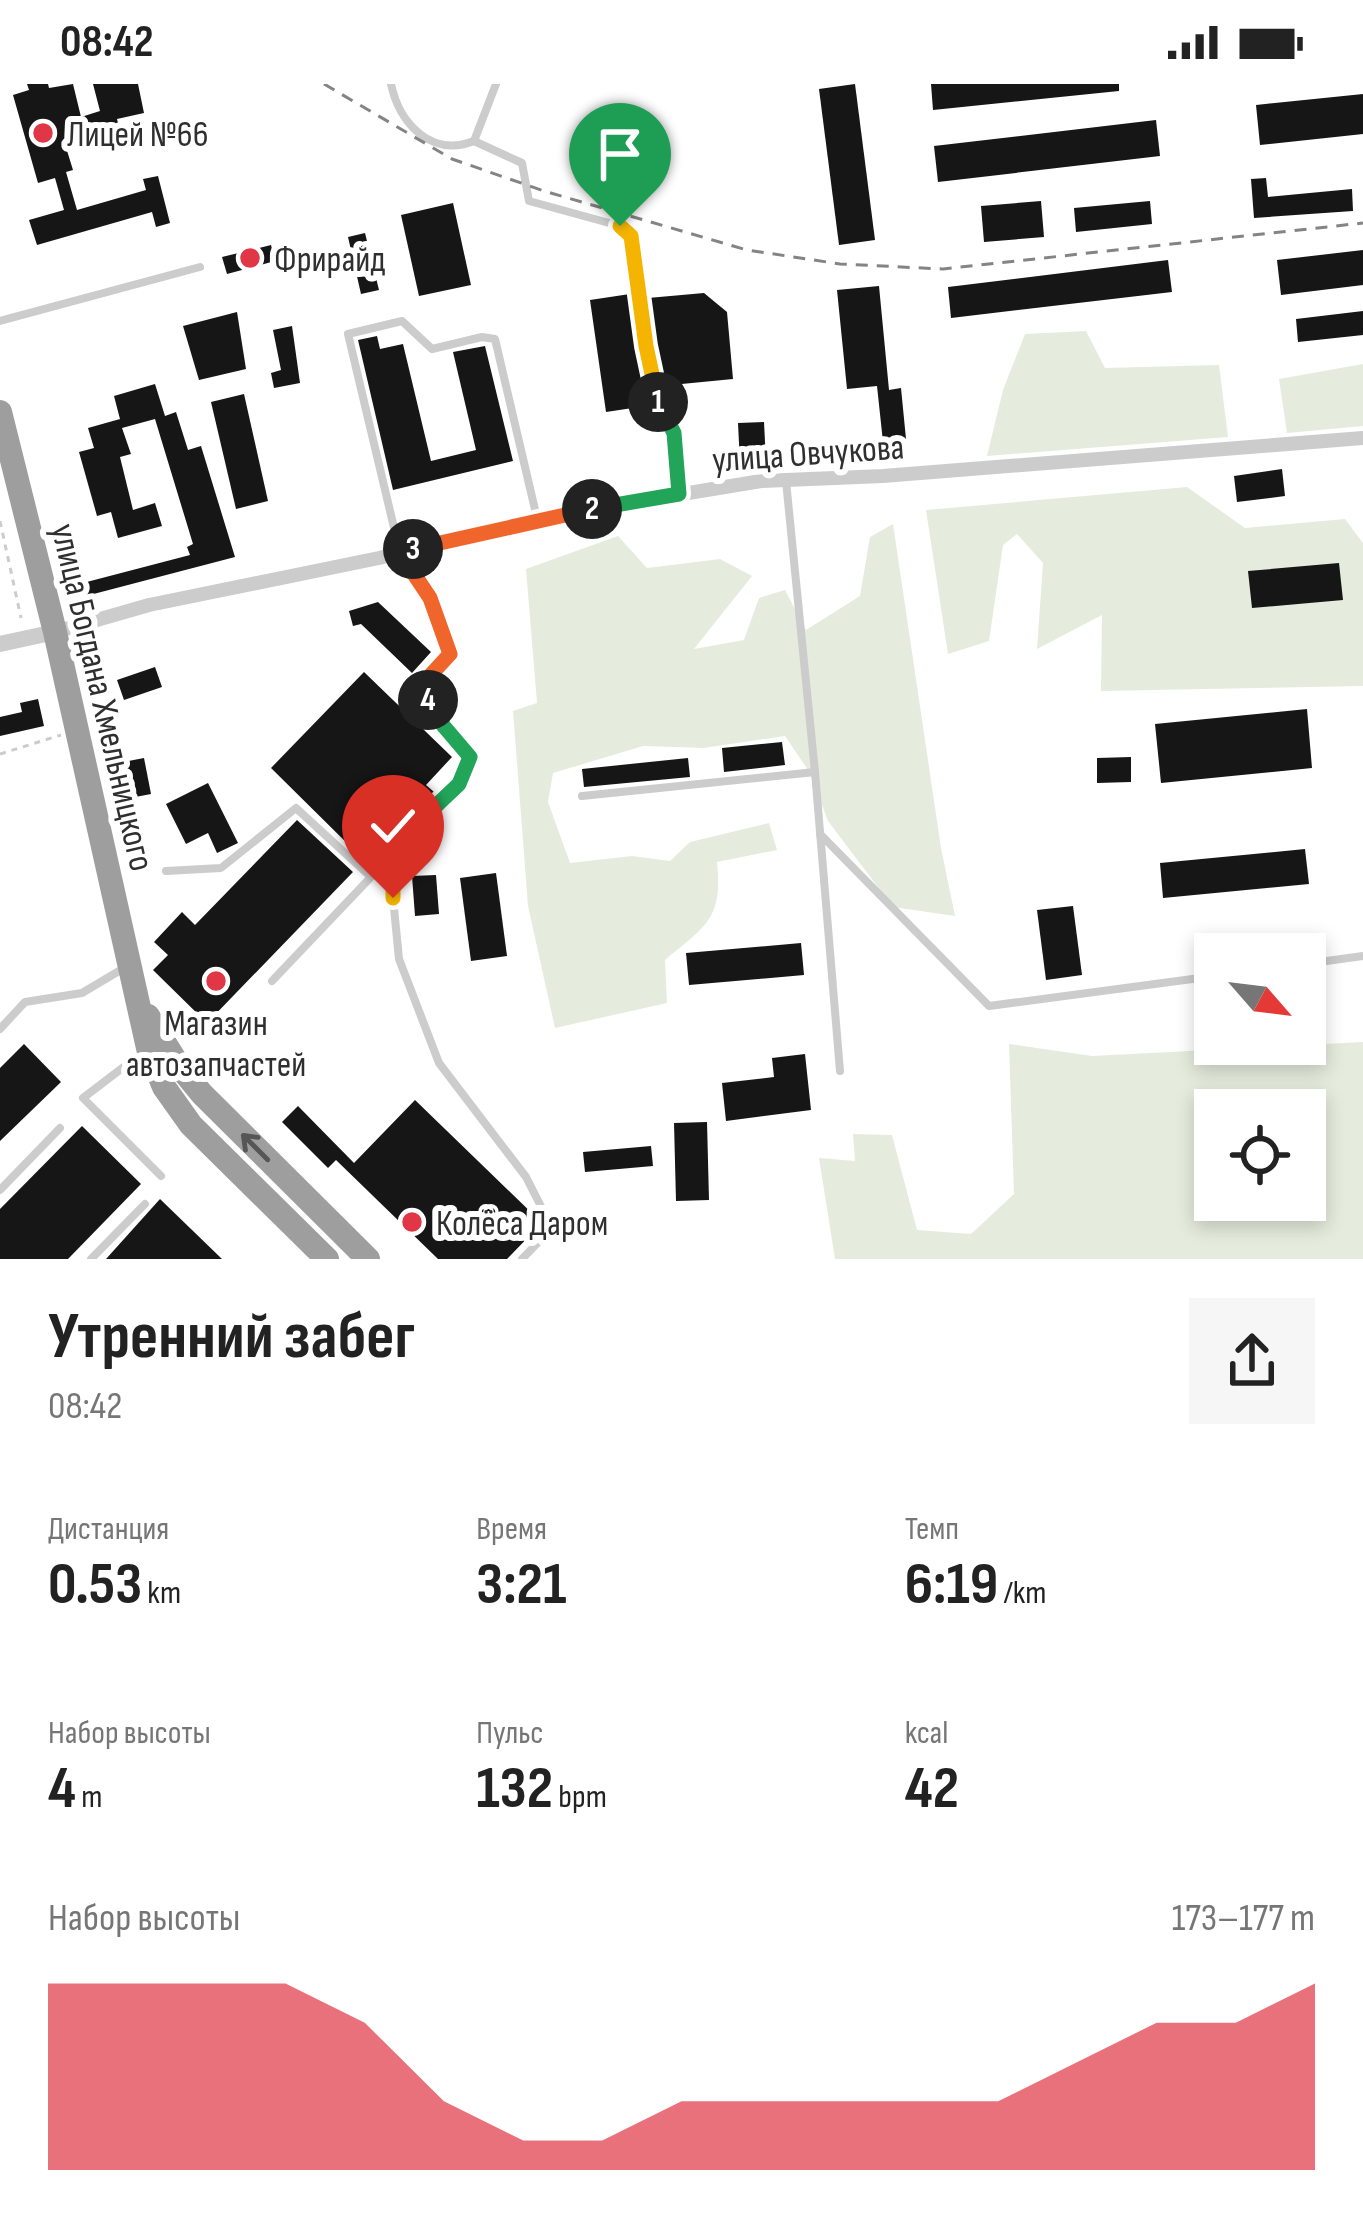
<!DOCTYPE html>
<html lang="ru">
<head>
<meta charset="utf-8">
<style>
	:root { --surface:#fff; --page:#f6f6f6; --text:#222; --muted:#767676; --accent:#e13646 }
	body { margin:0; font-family:"Sofia Sans Condensed",sans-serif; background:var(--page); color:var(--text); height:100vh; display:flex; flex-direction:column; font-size:45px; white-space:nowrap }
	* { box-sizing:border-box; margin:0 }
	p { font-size:39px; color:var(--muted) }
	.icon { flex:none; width:66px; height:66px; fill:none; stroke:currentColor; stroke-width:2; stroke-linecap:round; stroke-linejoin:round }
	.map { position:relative; height:1175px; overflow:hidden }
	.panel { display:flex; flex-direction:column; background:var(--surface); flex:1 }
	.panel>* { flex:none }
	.needle { width:78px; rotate:118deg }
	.tools { position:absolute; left:1194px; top:849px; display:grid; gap:24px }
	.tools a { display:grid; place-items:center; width:132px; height:132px; border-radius:0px; background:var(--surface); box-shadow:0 6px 18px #0003; font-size:60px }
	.pin { position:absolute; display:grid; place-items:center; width:102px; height:102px; color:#fff; margin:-123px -51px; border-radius:50% 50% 50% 0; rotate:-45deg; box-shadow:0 0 12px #0007 }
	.pin .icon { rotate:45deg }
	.km { position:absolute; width:60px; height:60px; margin:-30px; border-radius:50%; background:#222; color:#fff; font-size:33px; line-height:60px; text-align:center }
	.round { display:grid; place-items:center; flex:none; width:126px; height:126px; border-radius:0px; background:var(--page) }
	.overview { display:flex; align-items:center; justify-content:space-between; height:204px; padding:0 48px }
	h1 { font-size:66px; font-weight:700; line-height:90px }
	.figures { display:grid; grid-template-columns:repeat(3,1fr); gap:18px; height:204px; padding:12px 48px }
	.figures div { display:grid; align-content:center }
	.figures b { font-size:60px; font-weight:700 }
	.figures small { font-size:33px; font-weight:400 }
	.figures p { font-size:33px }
	.chart { height:336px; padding:24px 48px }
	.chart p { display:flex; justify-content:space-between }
	.chart svg { width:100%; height:216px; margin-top:12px; fill:var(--accent); opacity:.7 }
	.status { display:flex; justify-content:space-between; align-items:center; height:84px; padding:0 60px; background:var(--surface); direction:ltr }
	.status svg { height:33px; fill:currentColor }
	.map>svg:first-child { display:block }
</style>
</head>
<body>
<div class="status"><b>08:42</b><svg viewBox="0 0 49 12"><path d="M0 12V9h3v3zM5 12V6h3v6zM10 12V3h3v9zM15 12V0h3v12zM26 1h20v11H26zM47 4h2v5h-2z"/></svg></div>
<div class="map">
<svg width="1363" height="1175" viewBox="0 0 1363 1175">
	<rect width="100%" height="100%" fill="#fff"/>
	<!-- green -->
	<g fill="#e5ecdd" fill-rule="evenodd">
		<path d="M 1086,247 L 1105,284 L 1219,281 L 1228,353 L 987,372 L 1003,306 L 1025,250 Z"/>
		<path d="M 1363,280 L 1363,342 L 1287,349 L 1279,295 Z"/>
		<path d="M 1187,403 L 1245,444 L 1345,435 L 1363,459 L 1363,602 L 1101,607 L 1102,531 L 1037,565 L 1043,479 L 1017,450 L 1003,461 L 989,557 L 948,570 L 926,426 Z"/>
		<path d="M 893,440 L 941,764 L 955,832 L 893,823 L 828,737 L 810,689 L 785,652 L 704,664 L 643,662 L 553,689 L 548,718 L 570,779 L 632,772 L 670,777 L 690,758 L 769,739 L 777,766 L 717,778 C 723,835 706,842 665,876 L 667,919 L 555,944 L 528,822 L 513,627 L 537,619 L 526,485 L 618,452 L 647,484 L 720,475 L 752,492 L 694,565 L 744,556 L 759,514 L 785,506 L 806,546 L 860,512 L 870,453 Z"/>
		<path d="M 1363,958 L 1363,1175 L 835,1175 L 819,1074 L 855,1077 L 853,1050 L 892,1051 L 917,1146 L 971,1150 L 1014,1110 L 1009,960 L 1092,972 ZM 1215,1026 L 1305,1026 L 1305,1116 L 1215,1116 Z"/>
	</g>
	<!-- building -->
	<g fill="#161616">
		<path d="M 27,0 L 48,0 L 49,4 L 73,0 L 81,33 L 100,27 L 93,0 L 138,0 L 144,29 L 117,35 L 119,43 L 64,57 L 73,86 L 66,88 L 77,126 L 146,106 L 143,95 L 158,92 L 170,139 L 156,143 L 152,128 L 37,161 L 29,136 L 64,126 L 55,94 L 38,99 L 13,11 L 29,6 Z"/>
		<path d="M 855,0 L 875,156 L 839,161 L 819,5 Z"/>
		<path d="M 931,0 L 1119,0 L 1119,7 L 933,26 Z"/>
		<path d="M 1363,10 L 1363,50 L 1260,61 L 1256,21 Z"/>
		<path d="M 1156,36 L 1160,72 L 938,98 L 934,62 Z"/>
		<path d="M 1266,94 L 1268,113 L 1352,105 L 1353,127 L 1254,134 L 1251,95 Z"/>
		<path d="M 1041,117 L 1044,153 L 984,158 L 981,122 Z"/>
		<path d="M 1150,117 L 1152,140 L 1076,148 L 1074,124 Z"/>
		<path d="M 453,119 L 471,201 L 419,212 L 401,131 Z"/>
		<path d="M 365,149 L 379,206 L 361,210 L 348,153 Z"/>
		<path d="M 271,161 L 275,177 L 227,190 L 222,173 Z"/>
		<path d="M 1363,166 L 1363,201 L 1281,211 L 1277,176 Z"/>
		<path d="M 1168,176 L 1172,208 L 951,234 L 948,203 Z"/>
		<path d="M 879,202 L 889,306 L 901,304 L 906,355 L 883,358 L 877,302 L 847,305 L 837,206 Z"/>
		<path d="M 704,209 L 727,228 L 733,295 L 661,302 L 648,214 Z"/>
		<path d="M 630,210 L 646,322 L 606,328 L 590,216 Z"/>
		<path d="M 1363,227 L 1363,251 L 1298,258 L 1296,235 Z"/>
		<path d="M 237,228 L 246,285 L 199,296 L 183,242 Z"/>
		<path d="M 292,242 L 300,299 L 274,304 L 271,289 L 281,286 L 273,246 Z"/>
		<path d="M 377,252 L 380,265 L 403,260 L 431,377 L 476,366 L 453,268 L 485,262 L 513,377 L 393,406 L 358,256 Z"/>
		<path d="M 155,300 L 165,332 L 176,328 L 188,366 L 201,362 L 235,473 L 82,513 L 79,500 L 190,471 L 187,463 L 193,460 L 155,335 L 122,344 L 131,370 L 120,373 L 133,426 L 155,419 L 162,442 L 118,454 L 111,428 L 97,432 L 79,368 L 94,364 L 88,344 L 120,335 L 121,339 L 114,312 Z"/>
		<path d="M 244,310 L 268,417 L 236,425 L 211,318 Z"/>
		<path d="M 764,338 L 766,378 L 740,380 L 738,339 Z"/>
		<path d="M 1282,385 L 1285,412 L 1237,418 L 1234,392 Z"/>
		<path d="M 1339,479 L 1343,516 L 1252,524 L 1248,487 Z"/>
		<path d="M 378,518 L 431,568 L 412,589 L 361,540 L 353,542 L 349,527 Z"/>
		<path d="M 155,583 L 162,603 L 124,616 L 117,596 Z"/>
		<path d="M 364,588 L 452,673 L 426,701 L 434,708 L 416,726 L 408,719 L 358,770 L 271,684 Z"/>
		<path d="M 38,615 L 44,642 L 0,652 L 0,633 L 22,628 L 20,619 Z"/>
		<path d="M 1307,625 L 1312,684 L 1161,699 L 1155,640 Z"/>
		<path d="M 782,658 L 785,681 L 724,688 L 722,664 Z"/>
		<path d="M 1131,673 L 1131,698 L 1097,699 L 1097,674 Z"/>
		<path d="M 144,674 L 151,710 L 125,715 L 118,679 Z"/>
		<path d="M 688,674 L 690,693 L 584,703 L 582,685 Z"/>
		<path d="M 208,699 L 238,759 L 217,769 L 208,749 L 186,760 L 166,720 Z"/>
		<path d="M 297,736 L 353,788 L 207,939 L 153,886 L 168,871 L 154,858 L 182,828 L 195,841 Z"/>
		<path d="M 1305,765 L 1309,800 L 1163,814 L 1160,779 Z"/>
		<path d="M 496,789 L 507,872 L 471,877 L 460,794 Z"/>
		<path d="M 436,791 L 439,830 L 415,832 L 412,792 Z"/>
		<path d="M 1073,822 L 1082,891 L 1046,896 L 1037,826 Z"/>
		<path d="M 801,859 L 804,891 L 689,901 L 686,869 Z"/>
		<path d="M 24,960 L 61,998 L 0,1057 L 0,984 Z"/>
		<path d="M 805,970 L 811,1026 L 726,1037 L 722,999 L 774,993 L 772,974 Z"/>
		<path d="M 415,1016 L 538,1135 L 541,1140 L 507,1175 L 438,1175 L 336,1076 L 328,1084 L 282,1038 L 298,1022 L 354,1079 Z"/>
		<path d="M 707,1038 L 709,1116 L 676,1117 L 674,1039 Z"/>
		<path d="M 82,1042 L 141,1100 L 68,1175 L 0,1175 L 0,1125 Z"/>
		<path d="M 651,1062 L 653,1082 L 585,1088 L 583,1068 Z"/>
		<path d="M 160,1115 L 222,1175 L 106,1175 Z"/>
	</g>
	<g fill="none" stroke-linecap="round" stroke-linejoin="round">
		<!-- path -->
		<g stroke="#ccc" stroke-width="3" stroke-dasharray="6 6" stroke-linecap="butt">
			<path d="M 0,437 L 21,534"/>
			<path d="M 0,670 L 61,651"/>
		</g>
		<!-- service -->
		<g stroke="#ccc" stroke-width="8">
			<path d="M 391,0 C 399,39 431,74 474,57 L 496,0"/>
			<path d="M 474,57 L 522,79 L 529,117 L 620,142 L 631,152 L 654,311 L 674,349 L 679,409"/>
			<path d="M 0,237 L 200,183"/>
			<path d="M 815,688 L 840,987"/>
			<path d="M 582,712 L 815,688 L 786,397"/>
			<path d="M 820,750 L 989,922 L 1215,892"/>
			<path d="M 359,780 L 397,759"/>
			<path d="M 166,787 L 221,784 L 296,724 L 371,793 L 272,897"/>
			<path d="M 1305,880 L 1363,872"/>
			<path d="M 0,945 L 25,918 L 82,909 L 124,884"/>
			<path d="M 142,969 L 83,1014 L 161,1092"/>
			<path d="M 0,1106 L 60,1044"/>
			<path d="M 91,1175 L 145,1120"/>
			<path d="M 522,1175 L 552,1144 L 526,1093 L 439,979 L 399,875 L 393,814 L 397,759 L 459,700 L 470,673 L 430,625 L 426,596 L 450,570 L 430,514 L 400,469 L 348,250 L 402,237 L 432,265 L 482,253 L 495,255 L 537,434"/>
		</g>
		<!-- minor -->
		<path stroke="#ccc" stroke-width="14" d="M 55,548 L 149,521 L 379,474 L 544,433 L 761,397 L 883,392 L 1363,354"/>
		<!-- tertiary -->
		<path stroke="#ccc" stroke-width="16" d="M 0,560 L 55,548"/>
		<!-- trunk -->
		<g stroke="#9e9e9e" stroke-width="24">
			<path d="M 0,328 L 55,548 L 148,964 L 164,1003 L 191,1041 L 327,1175"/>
			<path d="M 148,932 L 179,982 L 202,1010 L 368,1175"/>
		</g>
		<!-- rail -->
		<path stroke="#848484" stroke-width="3" stroke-dasharray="12 9" stroke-linecap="butt" d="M 324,0 L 452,75 L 544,107 L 747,166 L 840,180 L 943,185 L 1363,139"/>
	</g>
	<!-- one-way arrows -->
	<defs><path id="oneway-shaft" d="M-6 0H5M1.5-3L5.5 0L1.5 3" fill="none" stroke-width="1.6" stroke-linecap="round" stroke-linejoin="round" transform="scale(3)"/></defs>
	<use stroke="#565656" href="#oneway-shaft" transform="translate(255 1063) rotate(-135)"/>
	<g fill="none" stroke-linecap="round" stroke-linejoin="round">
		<defs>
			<path id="split-1" d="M 620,142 L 631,152 L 646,262 L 658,318"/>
			<path id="split-2" d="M 592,425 L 679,410 L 674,349 L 658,318"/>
			<path id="split-3" d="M 413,465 L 592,425"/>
			<path id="split-4" d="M 413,465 L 400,469 L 430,514 L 450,570 L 426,596 L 428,616"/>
			<path id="split-5" d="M 399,757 L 459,700 L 470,673 L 430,626 L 428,616"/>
			<path id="split-6" d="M 393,814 L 393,786 L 399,757"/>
		</defs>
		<!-- split-1 casing -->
		<use href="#split-1" stroke="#fff" stroke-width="24"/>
		<!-- split-2 casing -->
		<use href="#split-2" stroke="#fff" stroke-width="24"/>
		<!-- split-3 casing -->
		<use href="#split-3" stroke="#fff" stroke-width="24"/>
		<!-- split-4 casing -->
		<use href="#split-4" stroke="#fff" stroke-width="24"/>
		<!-- split-5 casing -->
		<use href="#split-5" stroke="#fff" stroke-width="24"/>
		<!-- split-6 casing -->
		<use href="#split-6" stroke="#fff" stroke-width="24"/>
		<!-- split-1 -->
		<use href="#split-1" stroke="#f5b400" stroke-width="15"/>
		<!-- split-2 -->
		<use href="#split-2" stroke="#22a559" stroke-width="15"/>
		<!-- split-3 -->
		<use href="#split-3" stroke="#f0652b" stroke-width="15"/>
		<!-- split-4 -->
		<use href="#split-4" stroke="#f0652b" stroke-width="15"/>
		<!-- split-5 -->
		<use href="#split-5" stroke="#22a559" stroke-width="15"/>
		<!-- split-6 -->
		<use href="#split-6" stroke="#f5b400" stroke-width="15"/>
	</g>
	<!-- markers -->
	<g fill="#e13646" stroke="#fff" stroke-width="4.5">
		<circle cx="43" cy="49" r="12"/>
		<circle cx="250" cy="174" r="12"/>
		<circle cx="216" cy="897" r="12"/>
		<circle cx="412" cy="1138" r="12"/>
	</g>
	<g text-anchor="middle" stroke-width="12" stroke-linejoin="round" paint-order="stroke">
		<!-- poi labels -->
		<g font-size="36" fill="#2f2f2f" stroke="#fff" text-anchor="start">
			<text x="67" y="62">Лицей №66</text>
			<text x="274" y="187">Фрирайд</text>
			<text x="216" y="951" text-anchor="middle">Магазин<tspan x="216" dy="41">автозапчастей</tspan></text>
			<text x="436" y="1151">Колёса Даром</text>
		</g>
		<!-- street labels -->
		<g font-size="36" fill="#2f2f2f" stroke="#fff">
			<text transform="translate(808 368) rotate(-4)" y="13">улица Овчукова</text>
			<text transform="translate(104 613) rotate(77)" y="13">улица Богдана Хмельницкого</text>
		</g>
	</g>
</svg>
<div class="tools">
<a><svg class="needle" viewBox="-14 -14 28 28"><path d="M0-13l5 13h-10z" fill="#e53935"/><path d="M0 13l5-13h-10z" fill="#767676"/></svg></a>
<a><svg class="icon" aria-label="locate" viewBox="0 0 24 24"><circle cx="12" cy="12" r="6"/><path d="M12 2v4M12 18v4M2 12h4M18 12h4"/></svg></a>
</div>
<div class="pin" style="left:620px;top:142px;background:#1e9e55"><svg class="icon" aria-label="arrive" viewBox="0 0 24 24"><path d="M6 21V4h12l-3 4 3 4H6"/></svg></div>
<div class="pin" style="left:393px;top:814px;background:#d93025"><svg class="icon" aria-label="check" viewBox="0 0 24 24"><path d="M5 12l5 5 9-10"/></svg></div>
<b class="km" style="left:658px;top:318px">1</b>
<b class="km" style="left:592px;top:425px">2</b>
<b class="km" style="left:413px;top:465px">3</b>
<b class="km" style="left:428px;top:616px">4</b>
</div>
<section class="panel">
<div class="overview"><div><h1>Утренний забег</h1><p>08:42</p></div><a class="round"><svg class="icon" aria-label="share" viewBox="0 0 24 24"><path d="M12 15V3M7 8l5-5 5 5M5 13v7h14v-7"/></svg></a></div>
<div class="figures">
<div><p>Дистанция</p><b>0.53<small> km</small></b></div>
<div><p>Время</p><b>3:21</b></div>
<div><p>Темп</p><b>6:19<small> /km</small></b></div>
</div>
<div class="figures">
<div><p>Набор высоты</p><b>4<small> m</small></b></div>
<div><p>Пульс</p><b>132<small> bpm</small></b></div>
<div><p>kcal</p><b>42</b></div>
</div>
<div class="chart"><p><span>Набор высоты</span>173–177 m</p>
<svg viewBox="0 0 160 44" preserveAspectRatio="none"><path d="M0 44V6L10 6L20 6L30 6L40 14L50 30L60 38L70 38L80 30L90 30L100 30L110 30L120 30L130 22L140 14L150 14L160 6V44z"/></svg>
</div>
</section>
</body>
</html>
